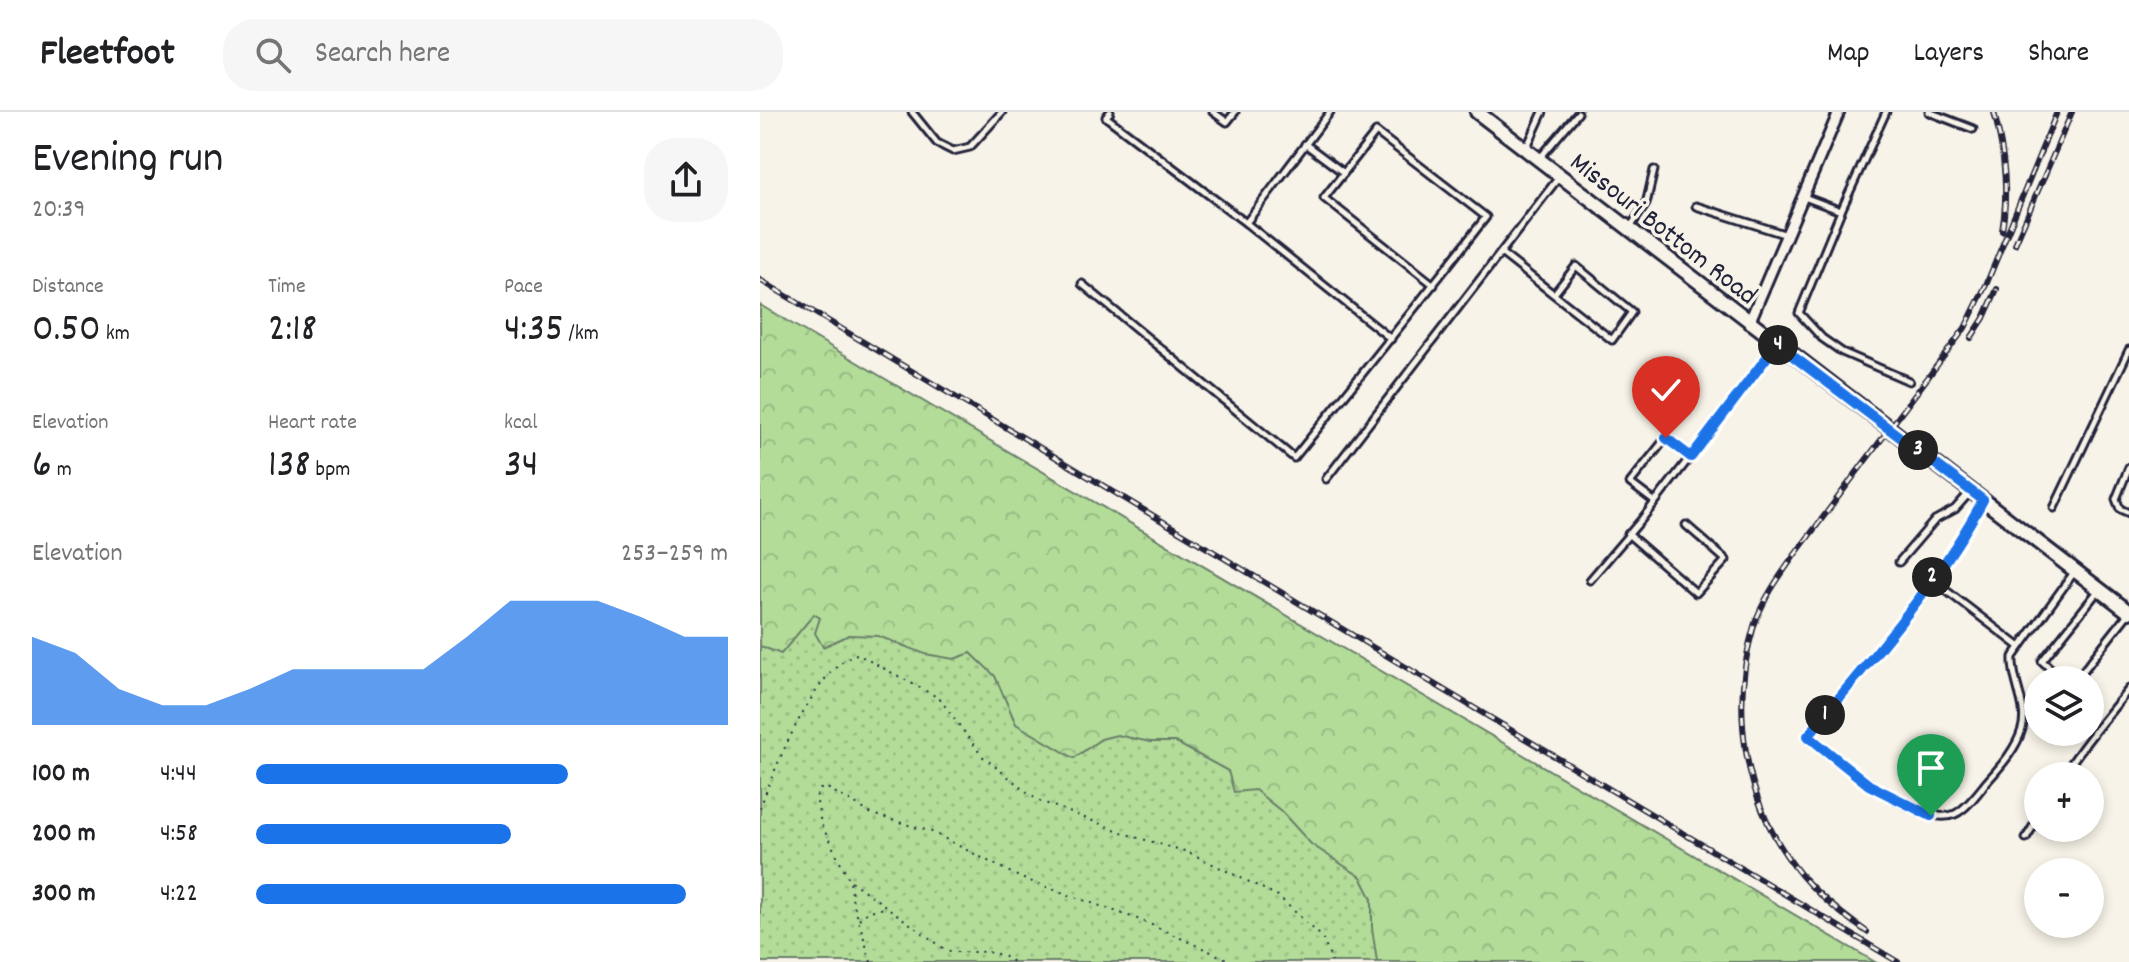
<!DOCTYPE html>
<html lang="en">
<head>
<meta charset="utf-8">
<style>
	:root { --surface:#fff; --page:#f6f6f6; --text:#202124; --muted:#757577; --line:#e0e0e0; --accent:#1a73e8 }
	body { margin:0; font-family:Dekko,sans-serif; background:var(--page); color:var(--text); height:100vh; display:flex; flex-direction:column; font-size:30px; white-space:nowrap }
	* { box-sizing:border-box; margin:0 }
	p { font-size:26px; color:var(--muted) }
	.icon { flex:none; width:44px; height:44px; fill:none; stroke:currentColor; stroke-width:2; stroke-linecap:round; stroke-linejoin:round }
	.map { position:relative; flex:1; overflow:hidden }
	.panel { display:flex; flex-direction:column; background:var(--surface); width:760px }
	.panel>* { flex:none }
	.fabs { position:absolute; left:1264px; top:554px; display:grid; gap:16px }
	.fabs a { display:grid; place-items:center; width:80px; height:80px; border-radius:50%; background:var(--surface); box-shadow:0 4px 12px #0003; font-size:40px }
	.pin { position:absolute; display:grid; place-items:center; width:68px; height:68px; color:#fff; margin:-82px -34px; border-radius:50% 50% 50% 0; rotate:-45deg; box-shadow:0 0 8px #0007 }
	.pin .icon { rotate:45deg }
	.km { position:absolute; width:40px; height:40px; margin:-20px; border-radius:50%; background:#222; color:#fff; font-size:22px; line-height:40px; text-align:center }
	.round { display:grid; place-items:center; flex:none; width:84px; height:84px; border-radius:32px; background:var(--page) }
	.head { display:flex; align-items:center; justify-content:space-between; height:136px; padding:0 32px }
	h1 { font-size:44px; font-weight:600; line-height:60px }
	.figures { display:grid; grid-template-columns:repeat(3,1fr); gap:12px; height:136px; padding:8px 32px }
	.figures div { display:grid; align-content:center }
	.figures b { font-size:40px; font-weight:600 }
	.figures small { font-size:22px; font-weight:400 }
	.figures p { font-size:22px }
	.chart { height:224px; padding:16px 32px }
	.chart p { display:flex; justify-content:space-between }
	.chart svg { width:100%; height:144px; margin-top:8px; fill:var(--accent); opacity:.7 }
	ul { padding:0 32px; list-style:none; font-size:26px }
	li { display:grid; grid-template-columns:128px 96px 1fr; align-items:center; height:60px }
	li i { height:20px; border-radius:10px; background:var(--accent) }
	header { display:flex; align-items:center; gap:48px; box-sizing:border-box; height:112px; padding:0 40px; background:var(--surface); border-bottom:2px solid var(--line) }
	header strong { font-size:38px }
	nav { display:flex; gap:44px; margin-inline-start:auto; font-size:28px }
	.search { width:560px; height:72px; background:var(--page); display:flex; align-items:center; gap:20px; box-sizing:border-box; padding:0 28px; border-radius:32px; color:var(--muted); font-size:30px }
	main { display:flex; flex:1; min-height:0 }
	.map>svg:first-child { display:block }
</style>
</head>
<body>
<header>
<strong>Fleetfoot</strong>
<div class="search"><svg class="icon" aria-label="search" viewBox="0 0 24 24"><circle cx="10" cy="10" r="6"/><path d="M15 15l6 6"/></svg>Search here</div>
<nav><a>Map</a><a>Layers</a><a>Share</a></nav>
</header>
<main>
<section class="panel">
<div class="head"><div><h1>Evening run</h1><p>20:39</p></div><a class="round"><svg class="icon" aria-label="share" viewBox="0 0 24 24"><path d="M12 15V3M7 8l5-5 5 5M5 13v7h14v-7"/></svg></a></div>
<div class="figures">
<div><p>Distance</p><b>0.50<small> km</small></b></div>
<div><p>Time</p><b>2:18</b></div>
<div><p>Pace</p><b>4:35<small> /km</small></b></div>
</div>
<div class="figures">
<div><p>Elevation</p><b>6<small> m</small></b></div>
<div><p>Heart rate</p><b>138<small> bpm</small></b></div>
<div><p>kcal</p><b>34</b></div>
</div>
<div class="chart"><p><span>Elevation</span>253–259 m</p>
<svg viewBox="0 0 160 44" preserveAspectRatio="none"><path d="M0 44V17L10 22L20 33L30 38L40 38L50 33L60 27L70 27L80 27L90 27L100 17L110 6L120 6L130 6L140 11L150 17L160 17V44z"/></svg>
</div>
<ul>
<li><b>100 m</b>4:44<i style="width:66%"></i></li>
<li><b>200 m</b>4:58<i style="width:54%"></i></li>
<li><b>300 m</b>4:22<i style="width:91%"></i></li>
</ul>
</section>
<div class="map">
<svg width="1369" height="850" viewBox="0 0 1369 850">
	<defs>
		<pattern id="grass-dots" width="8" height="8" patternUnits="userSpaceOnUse" patternTransform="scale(2)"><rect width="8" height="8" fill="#b2dc98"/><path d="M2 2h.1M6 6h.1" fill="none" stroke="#99bc84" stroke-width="1.8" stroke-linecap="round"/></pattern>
		<pattern id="forest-crowns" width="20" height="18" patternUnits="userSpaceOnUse" patternTransform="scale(2)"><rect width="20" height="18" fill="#b2dc98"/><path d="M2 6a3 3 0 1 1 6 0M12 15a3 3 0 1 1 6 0" fill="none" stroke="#99bc84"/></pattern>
	</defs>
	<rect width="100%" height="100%" fill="#f7f3e8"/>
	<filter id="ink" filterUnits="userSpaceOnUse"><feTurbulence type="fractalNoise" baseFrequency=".0125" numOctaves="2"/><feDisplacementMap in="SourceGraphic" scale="16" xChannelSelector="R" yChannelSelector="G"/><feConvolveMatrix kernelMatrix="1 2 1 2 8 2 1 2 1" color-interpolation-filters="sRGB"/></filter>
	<g filter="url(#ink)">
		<!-- grass -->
		<path fill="url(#grass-dots)" stroke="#6a7f6a" stroke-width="2" d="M 0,403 L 664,750 L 655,850 L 0,850 Z"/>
		<!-- forest -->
		<path fill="url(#forest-crowns)" stroke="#6a7f6a" stroke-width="2" d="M 0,193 L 1115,850 L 617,850 L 612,816 L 612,787 L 601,765 L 551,732 L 521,699 L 495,678 L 474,680 L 468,659 L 415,630 L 390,630 L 357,623 L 341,627 L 314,646 L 256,612 L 235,564 L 211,541 L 194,547 L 165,542 L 118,524 L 89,523 L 63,535 L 55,521 L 60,506 L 54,502 L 21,542 L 0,534 Z"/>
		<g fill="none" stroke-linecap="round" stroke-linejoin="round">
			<defs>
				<g id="service">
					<path d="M 152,0 L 177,31 L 193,39 L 210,35 L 242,0"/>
					<path d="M 350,0 L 346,5 L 486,111 L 631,227"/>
					<path d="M 453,0 L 467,10 L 475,0"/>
					<path d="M 1169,0 L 1213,17"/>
					<path d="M 545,32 L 584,61"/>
					<path d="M 766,37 L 783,0"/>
					<path d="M 779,47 L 818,1"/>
					<path d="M 1044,85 L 1081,99 L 1039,201 L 1062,226 L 1082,240 L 1149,269"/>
					<path d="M 936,94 L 1027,123"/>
					<path d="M 1081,99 L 1126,0"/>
					<path d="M 486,111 L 570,0"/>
					<path d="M 869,117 L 886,92 L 894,58"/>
					<path d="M 741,141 L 852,228 L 872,200 L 816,154 L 794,182"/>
					<path d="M 322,172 L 534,346 C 599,266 663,186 726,105 L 616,20 L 564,86 L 674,173"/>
					<path d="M 1369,355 L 1356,387 L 1360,397 L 1369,401"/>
					<path d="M 566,367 L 799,65"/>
					<path d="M 1222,389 C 1177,474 1108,549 1048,624 C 1075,646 1159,718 1195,702 C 1206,697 1217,682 1225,672 C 1239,656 1256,638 1262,617 C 1269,594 1251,569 1253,545 L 1315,459"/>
					<path d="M 895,390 L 870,371 L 906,326 L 931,345"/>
					<path d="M 1294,396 L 1369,238"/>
					<path d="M 868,422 L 936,481 L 966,448 L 926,413"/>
					<path d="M 1139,450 L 1175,408 L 1195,397 L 1210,380"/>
					<path d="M 1171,467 L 1260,535"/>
					<path d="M 830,468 L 882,407 L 1017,233"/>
					<path d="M 1304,568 L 1282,549 L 1338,479"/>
					<path d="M 1316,568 L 1368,502"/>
					<path d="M 1303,664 C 1322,633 1346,606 1369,577"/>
					<path d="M 1266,726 L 1278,706"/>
				</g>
				<path id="minor" d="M 989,211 L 1079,0"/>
				<path id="tertiary" d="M 717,0 L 1369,500"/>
			</defs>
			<!-- service casing -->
			<use href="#service" stroke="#22223b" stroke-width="11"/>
			<!-- minor casing -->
			<use href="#minor" stroke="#22223b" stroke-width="15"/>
			<!-- tertiary casing -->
			<use href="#tertiary" stroke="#22223b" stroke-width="18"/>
			<!-- path -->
			<g stroke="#22223b" stroke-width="2" stroke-dasharray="2 6" stroke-linecap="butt">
				<path d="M 0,696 C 14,658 55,554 97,542 L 179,586 L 222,644 L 277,688 L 375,725 L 428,740 L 518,784 L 562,825 L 572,850"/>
				<path d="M 91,769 L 186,838 C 212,845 228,832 253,850"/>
				<path d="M 99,807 L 109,799 L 125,796"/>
				<path d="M 111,850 L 92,786 L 90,769 L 61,712 L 56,685 L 60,677 L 69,677 L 112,702 L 172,720 L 261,766 L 383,809 L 473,850"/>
			</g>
			<!-- service -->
			<use href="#service" stroke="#f7f3e8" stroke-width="5"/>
			<!-- minor -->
			<use href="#minor" stroke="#f7f3e8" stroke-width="9"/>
			<!-- tertiary -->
			<use href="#tertiary" stroke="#f7f3e8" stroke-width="12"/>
			<defs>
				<g id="rail">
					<path d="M 1234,0 C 1244,39 1249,79 1242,119"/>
					<path d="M 1255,132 L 1312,0"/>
					<path d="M 0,168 L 1138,850"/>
					<path d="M 1211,226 L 1224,206 L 1237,177"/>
					<path d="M 1107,820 C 1080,801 1053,780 1034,754 C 983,687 970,594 994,514 C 1002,489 1019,465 1034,444 L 1205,216 L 1226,173 L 1297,0"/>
				</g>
			</defs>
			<!-- rail casing -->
			<use href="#rail" stroke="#22223b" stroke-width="6"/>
			<!-- rail -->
			<use href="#rail" stroke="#f7f3e8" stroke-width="3" stroke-dasharray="9" stroke-linecap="butt"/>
		</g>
	</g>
	<g fill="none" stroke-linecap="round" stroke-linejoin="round" filter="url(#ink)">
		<defs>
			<path id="route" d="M 906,326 L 931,345 L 1017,232 L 1223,388 C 1177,474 1109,548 1048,624 L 1109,673 L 1171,704"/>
		</defs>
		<!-- route casing -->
		<use href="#route" stroke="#fff" stroke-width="16"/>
		<!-- route -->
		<use href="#route" stroke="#1a73e8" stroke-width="10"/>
	</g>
	<g text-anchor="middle" stroke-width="7" stroke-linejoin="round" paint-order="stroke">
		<!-- street labels -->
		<g font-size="28" fill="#22223b" stroke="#f7f3e8">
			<text transform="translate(905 115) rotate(38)" y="10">Missouri Bottom Road</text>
		</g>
	</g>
</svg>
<div class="fabs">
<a><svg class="icon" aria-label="layers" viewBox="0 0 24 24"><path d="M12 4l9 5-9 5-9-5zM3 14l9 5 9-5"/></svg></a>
<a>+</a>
<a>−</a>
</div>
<div class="pin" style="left:1171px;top:704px;background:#1e9e55"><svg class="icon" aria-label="arrive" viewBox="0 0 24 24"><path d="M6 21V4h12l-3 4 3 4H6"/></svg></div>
<div class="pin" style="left:906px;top:326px;background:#d93025"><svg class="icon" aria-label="check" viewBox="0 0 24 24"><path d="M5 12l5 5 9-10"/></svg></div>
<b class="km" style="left:1065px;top:603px">1</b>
<b class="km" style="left:1172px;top:465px">2</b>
<b class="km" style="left:1158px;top:338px">3</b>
<b class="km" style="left:1018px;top:233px">4</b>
</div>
</main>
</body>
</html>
